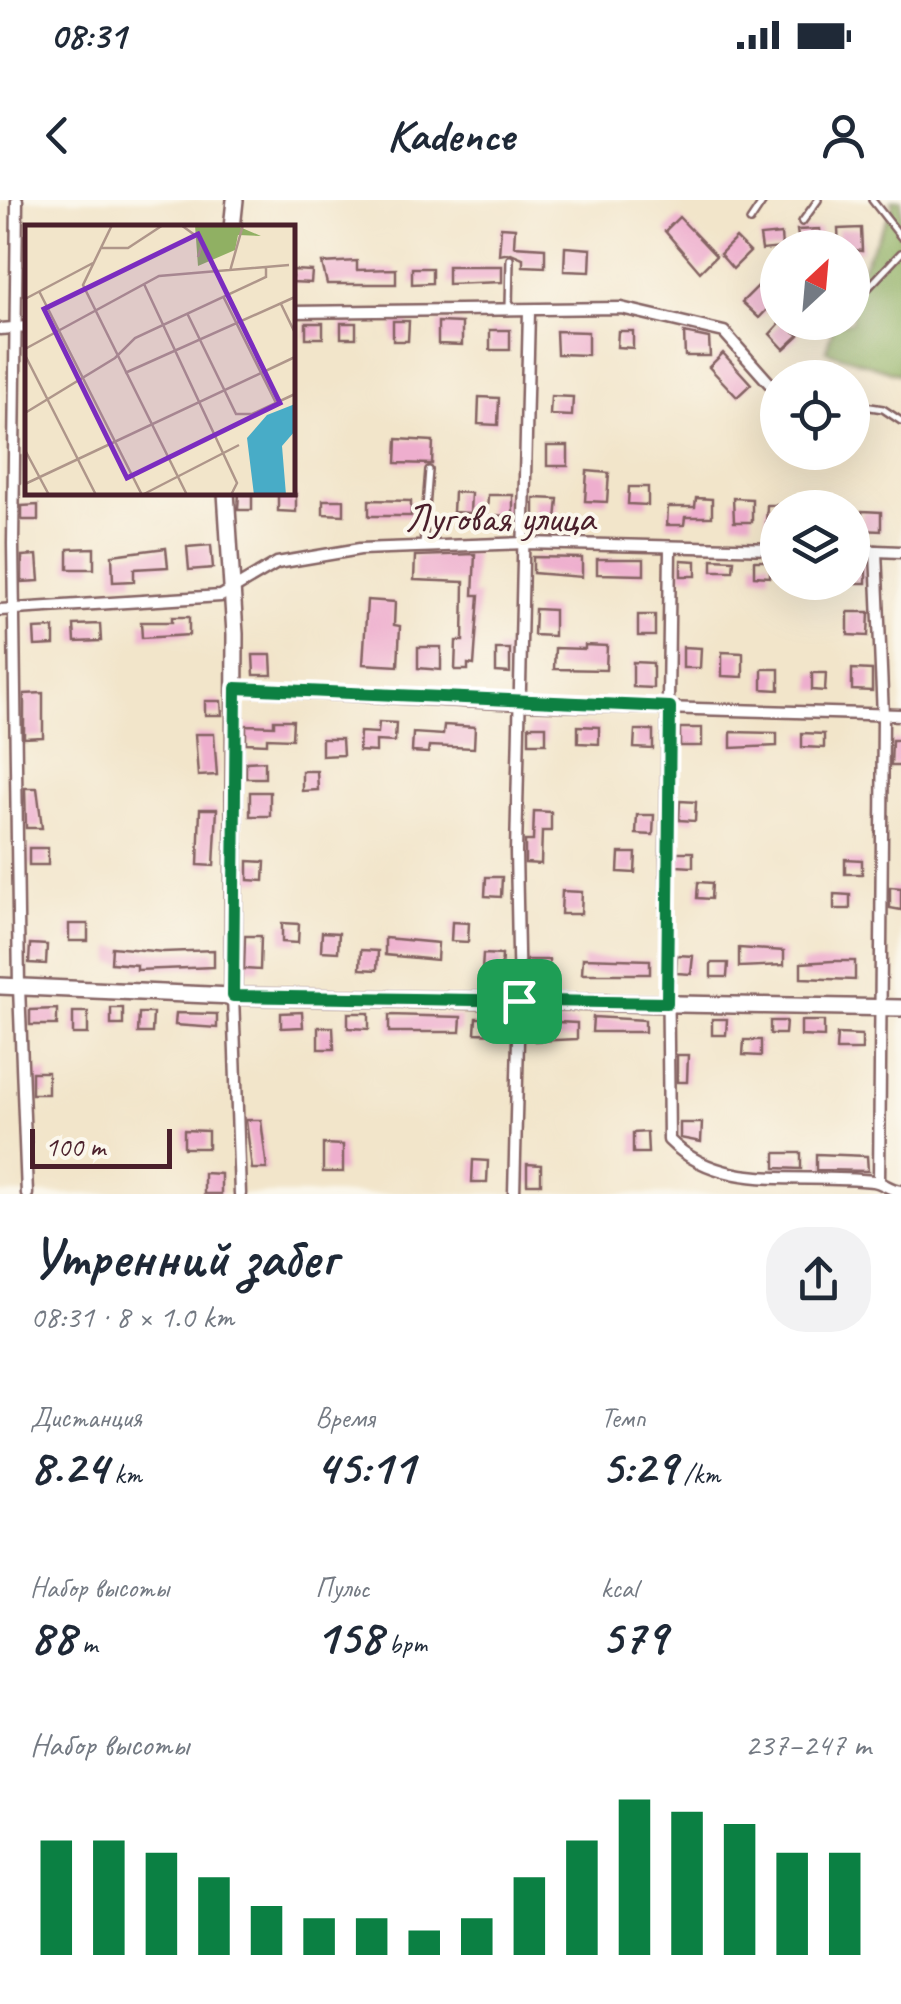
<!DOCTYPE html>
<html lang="ru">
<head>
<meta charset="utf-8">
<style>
	:root { --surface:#fff; --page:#f2f2f3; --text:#1f2937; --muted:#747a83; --accent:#0b8043 }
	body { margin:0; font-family:Caveat,sans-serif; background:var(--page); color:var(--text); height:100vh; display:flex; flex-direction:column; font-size:38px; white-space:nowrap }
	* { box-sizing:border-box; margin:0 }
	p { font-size:32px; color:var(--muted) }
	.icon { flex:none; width:55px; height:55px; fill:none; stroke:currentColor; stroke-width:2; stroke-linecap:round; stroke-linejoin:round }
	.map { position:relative; height:994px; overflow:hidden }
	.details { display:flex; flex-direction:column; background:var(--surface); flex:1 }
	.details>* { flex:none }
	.needle { width:65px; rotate:26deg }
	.buttons { position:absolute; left:760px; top:30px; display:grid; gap:20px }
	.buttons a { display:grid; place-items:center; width:110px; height:110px; border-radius:50%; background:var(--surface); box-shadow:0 10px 40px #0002; font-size:50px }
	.scale { position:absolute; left:30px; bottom:25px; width:142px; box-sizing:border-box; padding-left:10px; border:5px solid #4a1f2b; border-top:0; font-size:28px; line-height:35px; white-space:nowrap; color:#4a1f2b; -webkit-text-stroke:8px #fbf7ec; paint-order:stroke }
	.pin { position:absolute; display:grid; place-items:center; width:85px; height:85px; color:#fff; margin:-42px; border-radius:20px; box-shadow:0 5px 15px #0006 }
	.round { display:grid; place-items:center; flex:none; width:105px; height:105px; border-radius:40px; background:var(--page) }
	.summary { display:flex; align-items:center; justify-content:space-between; height:170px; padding:0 30px }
	h1 { font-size:55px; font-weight:700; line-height:75px }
	.metrics { display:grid; grid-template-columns:repeat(3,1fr); gap:15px; height:170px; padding:10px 30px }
	.metrics div { display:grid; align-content:center }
	.metrics b { font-size:50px; font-weight:700 }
	.metrics small { font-size:28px; font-weight:400 }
	.metrics p { font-size:28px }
	.chart { height:280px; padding:20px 30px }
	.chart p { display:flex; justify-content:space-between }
	.chart svg { width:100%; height:180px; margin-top:10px; stroke:var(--accent); stroke-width:6 }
	.status { display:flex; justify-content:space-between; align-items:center; height:70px; padding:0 50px; background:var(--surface); direction:ltr }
	.status svg { height:28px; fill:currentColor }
	header { display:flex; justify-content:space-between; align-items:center; height:130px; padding:0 30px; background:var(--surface); font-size:45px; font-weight:700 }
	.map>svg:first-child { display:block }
</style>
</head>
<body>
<div class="status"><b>08:31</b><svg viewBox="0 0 49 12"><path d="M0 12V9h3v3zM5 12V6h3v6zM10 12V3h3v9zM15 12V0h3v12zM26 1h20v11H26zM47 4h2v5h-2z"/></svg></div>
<header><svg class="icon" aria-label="back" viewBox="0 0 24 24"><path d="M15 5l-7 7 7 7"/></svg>Kadence<svg class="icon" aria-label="person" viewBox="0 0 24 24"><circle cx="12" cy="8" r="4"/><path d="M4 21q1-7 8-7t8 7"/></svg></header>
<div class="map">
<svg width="901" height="994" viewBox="0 0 901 994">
	<rect width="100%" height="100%" fill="#fbf7ec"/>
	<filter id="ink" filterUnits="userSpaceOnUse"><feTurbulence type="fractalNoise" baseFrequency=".01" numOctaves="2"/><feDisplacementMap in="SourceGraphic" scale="20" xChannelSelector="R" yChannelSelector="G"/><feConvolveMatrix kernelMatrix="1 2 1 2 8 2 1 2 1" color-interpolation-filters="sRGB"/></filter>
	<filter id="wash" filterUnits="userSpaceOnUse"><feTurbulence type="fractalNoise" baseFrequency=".0048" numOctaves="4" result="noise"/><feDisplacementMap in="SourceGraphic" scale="40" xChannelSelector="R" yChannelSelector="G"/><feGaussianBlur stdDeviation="2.25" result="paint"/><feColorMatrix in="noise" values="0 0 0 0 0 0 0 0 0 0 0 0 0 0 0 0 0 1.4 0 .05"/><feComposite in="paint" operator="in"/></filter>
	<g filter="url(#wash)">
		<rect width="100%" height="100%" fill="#f2e5ca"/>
		<!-- forest -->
		<path fill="#90b063" stroke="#6d6847" stroke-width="2.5" d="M 891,0 L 901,0 L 901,175 L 826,151 L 834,123 L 852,122 L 853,85 L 893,7 Z"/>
		<g id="blocks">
			<!-- building -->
			<g fill="#eeaece">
				<path d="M 679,17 L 716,56 L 700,72 L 665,31 Z"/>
				<path d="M 501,27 L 515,28 L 514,46 L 545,48 L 545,67 L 523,66 L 523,58 L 511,53 L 499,55 Z"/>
				<path d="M 861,28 L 862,51 L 839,48 L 838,29 Z"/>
				<path d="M 820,29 L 821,48 L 799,44 L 797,30 Z"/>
				<path d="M 781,34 L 782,48 L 762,50 L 760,36 Z"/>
				<path d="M 736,38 L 750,52 L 733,69 L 720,54 Z"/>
				<path d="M 565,47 L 591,49 L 590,72 L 564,71 Z"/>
				<path d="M 357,61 L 357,70 L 396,69 L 396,84 L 327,84 L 322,63 Z"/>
				<path d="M 448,66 L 502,66 L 502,82 L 448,84 Z"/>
				<path d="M 412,68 L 432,68 L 432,83 L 412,84 Z"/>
				<path d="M 292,70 L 312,71 L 311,83 L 292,82 Z"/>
				<path d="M 758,86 L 773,103 L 759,118 L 742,102 Z"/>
				<path d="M 393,121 L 409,121 L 408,141 L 393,141 Z"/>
				<path d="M 438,122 L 462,123 L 462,145 L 438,144 Z"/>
				<path d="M 781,122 L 799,135 L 784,149 L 770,134 Z"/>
				<rect x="306" y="123" width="17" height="15"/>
				<rect x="341" y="123" width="15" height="15"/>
				<rect x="490" y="130" width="20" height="20"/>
				<path d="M 556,131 L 588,132 L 588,155 L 557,154 Z"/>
				<path d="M 618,131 L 633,131 L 633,148 L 617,147 Z"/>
				<path d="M 684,133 L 709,138 L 710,156 L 685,156 Z"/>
				<path d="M 723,153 L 751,184 L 737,197 L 709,167 Z"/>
				<path d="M 551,196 L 573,197 L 572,216 L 550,215 Z"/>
				<path d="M 479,197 L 499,198 L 498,225 L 478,224 Z"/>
				<path d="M 397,239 L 433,241 L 432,264 L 396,263 Z"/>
				<rect x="547" y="246" width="21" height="20"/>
				<path d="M 587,271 L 609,273 L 607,302 L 585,301 Z"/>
				<path d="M 629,287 L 648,287 L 648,305 L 628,304 Z"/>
				<path d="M 239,292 L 252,292 L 252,310 L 238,310 Z"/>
				<path d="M 454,292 L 471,293 L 470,313 L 453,312 Z"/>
				<path d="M 278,294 L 296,294 L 296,312 L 278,311 Z"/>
				<path d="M 488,295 L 513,295 L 513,316 L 487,315 Z"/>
				<path d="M 534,298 L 558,299 L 556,320 L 534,319 Z"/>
				<path d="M 696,298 L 712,299 L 712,317 L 685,317 L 684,325 L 667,325 L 668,307 L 695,307 Z"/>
				<path d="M 733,298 L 752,299 L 752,322 L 734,322 Z"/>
				<path d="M 323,300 L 344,300 L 344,315 L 323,314 Z"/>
				<path d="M 369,300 L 411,301 L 411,316 L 369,316 Z"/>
				<path d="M 38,305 L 38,320 L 22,320 L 22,306 Z"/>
				<path d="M 767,305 L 778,305 L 778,326 L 766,326 Z"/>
				<path d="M 862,311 L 881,312 L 881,331 L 862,330 Z"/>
				<path d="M 211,345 L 213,368 L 189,370 L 187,347 Z"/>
				<path d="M 94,348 L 94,369 L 68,369 L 68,349 Z"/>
				<path d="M 166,348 L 168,367 L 134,369 L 134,381 L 113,382 L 112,355 Z"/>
				<path d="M 475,354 L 473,395 L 479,395 L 474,465 L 468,464 L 468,470 L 455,470 L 456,441 L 463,441 L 464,382 L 414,380 L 415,356 Z"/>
				<path d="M 37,355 L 39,381 L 22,382 L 22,356 Z"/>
				<path d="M 533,357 L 582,358 L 582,377 L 533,373 Z"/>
				<path d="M 597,359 L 644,359 L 644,375 L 597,374 Z"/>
				<path d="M 712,359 L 734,360 L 733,371 L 712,371 Z"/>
				<path d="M 681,360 L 696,361 L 696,376 L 681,376 Z"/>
				<path d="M 754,361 L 770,361 L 770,377 L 754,376 Z"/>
				<path d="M 852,361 L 866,362 L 866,383 L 852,383 Z"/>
				<path d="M 367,400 L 395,402 L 394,425 L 400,426 L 398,466 L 363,464 Z"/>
				<path d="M 535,409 L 554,410 L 554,436 L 534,435 Z"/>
				<path d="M 848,412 L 869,412 L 868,436 L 848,435 Z"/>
				<rect x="638" y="415" width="17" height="21"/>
				<path d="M 172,417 L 189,417 L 189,435 L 142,438 L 141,422 L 172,422 Z"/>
				<path d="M 100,424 L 101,441 L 75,442 L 74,425 Z"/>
				<path d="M 54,428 L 54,445 L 35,446 L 34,429 Z"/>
				<path d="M 585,445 L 607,446 L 606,470 L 554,469 L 555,448 L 585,449 Z"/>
				<path d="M 418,447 L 441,447 L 441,470 L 418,468 Z"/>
				<path d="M 683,447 L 701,448 L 700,468 L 683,468 Z"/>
				<path d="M 496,449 L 510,449 L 510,473 L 496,472 Z"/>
				<path d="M 722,452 L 743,453 L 743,477 L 722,476 Z"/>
				<path d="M 253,455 L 271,455 L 272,475 L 254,475 Z"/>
				<path d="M 633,462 L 653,463 L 653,488 L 633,487 Z"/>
				<path d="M 762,469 L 779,469 L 779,490 L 762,489 Z"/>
				<path d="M 852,469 L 872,470 L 872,491 L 852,490 Z"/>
				<path d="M 812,473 L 826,473 L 825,491 L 812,490 Z"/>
				<path d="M 43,493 L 43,537 L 24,538 L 24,494 Z"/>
				<path d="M 205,501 L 221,501 L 222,515 L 205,515 Z"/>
				<path d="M 274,520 L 293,520 L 292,539 L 267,538 L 267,544 L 246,543 L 246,525 L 274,526 Z"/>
				<path d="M 379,522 L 396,523 L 395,542 L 376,541 L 376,552 L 359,551 L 360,532 L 378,533 Z"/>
				<path d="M 444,525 L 475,527 L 474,548 L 429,546 L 428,553 L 412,552 L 413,533 L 443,535 Z"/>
				<rect x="529" y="526" width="17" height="17"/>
				<path d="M 578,526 L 599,527 L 599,544 L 578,543 Z"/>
				<rect x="680" y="528" width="22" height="18"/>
				<path d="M 635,530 L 653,530 L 653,549 L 634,548 Z"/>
				<path d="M 731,532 L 777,533 L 777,546 L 731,548 Z"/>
				<path d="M 802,533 L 824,534 L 824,548 L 802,547 Z"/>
				<path d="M 195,534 L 214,534 L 217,575 L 198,576 Z"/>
				<path d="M 322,539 L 342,539 L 343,555 L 322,556 Z"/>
				<path d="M 892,540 L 901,540 L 901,566 L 891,566 Z"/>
				<path d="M 265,561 L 265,578 L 246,578 L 246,562 Z"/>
				<path d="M 302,571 L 317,571 L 318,590 L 302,591 Z"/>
				<path d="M 25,588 L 37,588 L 42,628 L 26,628 Z"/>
				<rect x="250" y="592" width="20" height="24"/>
				<path d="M 680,601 L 696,602 L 695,621 L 679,620 Z"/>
				<path d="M 200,609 L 217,609 L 214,666 L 198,665 Z"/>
				<path d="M 534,611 L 551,612 L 551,631 L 542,631 L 541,664 L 525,663 L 525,641 L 533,641 Z"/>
				<path d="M 637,615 L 654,615 L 653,635 L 636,634 Z"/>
				<rect x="29" y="648" width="19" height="17"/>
				<path d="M 677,652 L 693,652 L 693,667 L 676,666 Z"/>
				<path d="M 619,653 L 636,653 L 635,673 L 618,672 Z"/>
				<path d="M 845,659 L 862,660 L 862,674 L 845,674 Z"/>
				<path d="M 248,661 L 265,662 L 264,681 L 248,680 Z"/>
				<path d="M 486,677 L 502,677 L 501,697 L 485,696 Z"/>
				<path d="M 698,682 L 712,683 L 711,699 L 697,698 Z"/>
				<path d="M 890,687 L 901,688 L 901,710 L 890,708 Z"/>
				<path d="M 562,691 L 582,692 L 581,714 L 561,714 Z"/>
				<path d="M 834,694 L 850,695 L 850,709 L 834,709 Z"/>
				<path d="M 452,722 L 469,723 L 468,742 L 451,741 Z"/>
				<path d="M 282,723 L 299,724 L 298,743 L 282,742 Z"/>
				<rect x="69" y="724" width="19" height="17"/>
				<path d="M 322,732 L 339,733 L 338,752 L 321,751 Z"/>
				<path d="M 245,736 L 261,736 L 260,770 L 244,769 Z"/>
				<path d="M 385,738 L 438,743 L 437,760 L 385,755 Z"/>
				<path d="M 30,744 L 47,745 L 46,764 L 29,763 Z"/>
				<path d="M 112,747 L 163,752 L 214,750 L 214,767 L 137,770 L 137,765 L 111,763 Z"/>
				<path d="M 739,748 L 784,751 L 784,765 L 739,767 Z"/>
				<path d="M 361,750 L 378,751 L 377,770 L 360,769 Z"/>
				<path d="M 483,754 L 502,755 L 501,772 L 482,771 Z"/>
				<path d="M 677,755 L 693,756 L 691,774 L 676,773 Z"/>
				<path d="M 583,758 L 650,760 L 650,774 L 582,774 Z"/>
				<rect x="527" y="760" width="22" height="13"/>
				<path d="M 833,761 L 855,761 L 855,780 L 801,778 L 801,763 Z"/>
				<path d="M 711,763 L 728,763 L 727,777 L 711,777 Z"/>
				<rect x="111" y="808" width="12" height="17"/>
				<path d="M 57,809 L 57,825 L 30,825 L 30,810 Z"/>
				<rect x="73" y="812" width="15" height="22"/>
				<path d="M 302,812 L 303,827 L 281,828 L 281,813 Z"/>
				<path d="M 139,813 L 153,813 L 152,833 L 138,833 Z"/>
				<path d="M 176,813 L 217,814 L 217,828 L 175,825 Z"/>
				<path d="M 348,813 L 369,813 L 369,829 L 348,828 Z"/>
				<path d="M 389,815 L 461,817 L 460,832 L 389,832 Z"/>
				<path d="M 593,817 L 645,820 L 645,832 L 592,832 Z"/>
				<path d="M 476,818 L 497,818 L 497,834 L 475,833 Z"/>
				<path d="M 712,819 L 727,819 L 726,835 L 712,835 Z"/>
				<path d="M 535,821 L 577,823 L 577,839 L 535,841 Z"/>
				<path d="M 770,821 L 786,821 L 785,834 L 770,834 Z"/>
				<path d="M 801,821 L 824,821 L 824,837 L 801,836 Z"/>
				<path d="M 318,827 L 333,827 L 334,849 L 318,849 Z"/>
				<path d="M 837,834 L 862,835 L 862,850 L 836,850 Z"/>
				<path d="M 744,840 L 761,840 L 761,856 L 743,855 Z"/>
				<path d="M 677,855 L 688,855 L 687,882 L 677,882 Z"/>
				<rect x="32" y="872" width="16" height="22"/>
				<path d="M 246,920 L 261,920 L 267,969 L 252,969 Z"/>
				<path d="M 680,923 L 702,923 L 701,942 L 680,938 Z"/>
				<path d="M 184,930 L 208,931 L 208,948 L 184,948 Z"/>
				<path d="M 647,932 L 648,953 L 633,953 L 633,933 Z"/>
				<path d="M 323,944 L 343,945 L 343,972 L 323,972 Z"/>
				<path d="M 775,953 L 801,953 L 801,969 L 775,968 Z"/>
				<path d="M 816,954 L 867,956 L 868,971 L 816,970 Z"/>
				<path d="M 473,960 L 488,961 L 487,982 L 472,982 Z"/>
				<path d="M 527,964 L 541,965 L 541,984 L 527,984 Z"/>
				<path d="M 204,973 L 221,974 L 221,994 L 204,994 Z"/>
			</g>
		</g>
	</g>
	<g filter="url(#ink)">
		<use href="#blocks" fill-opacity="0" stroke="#856463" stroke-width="2.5"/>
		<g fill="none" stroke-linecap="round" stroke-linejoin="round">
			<defs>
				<g id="lane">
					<path d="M 872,0 L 901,37"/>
					<path d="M 750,21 L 764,0"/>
					<path d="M 802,22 L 818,0"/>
					<path d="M 852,105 L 901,53"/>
					<path d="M 509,108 L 510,59"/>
					<path d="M 852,204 L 883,209 L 901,221"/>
					<path d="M 423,346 L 429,270"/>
				</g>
				<g id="street">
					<path d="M 17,0 L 13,344 L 19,787 L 27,994"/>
					<path d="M 292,112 L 621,108 L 724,132 L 771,185"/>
					<path d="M 0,129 L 28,127"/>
					<path d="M 670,348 L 666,657 L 669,940 C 723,994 800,972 873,981 C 883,982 889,990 901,991"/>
					<path d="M 852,350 L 901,352"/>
					<path d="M 876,351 L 883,516 L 879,982"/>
					<path d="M 0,410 L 221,396 L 277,363 L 360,349 L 526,343 L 778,349"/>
					<path d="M 236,489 L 522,504 L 901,515"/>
					<path d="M 233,796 L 240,994"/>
					<path d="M 514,994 L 519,801 L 516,652 L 529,111"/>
				</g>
				<g id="secondary">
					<path d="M 232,28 L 235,0"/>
					<path d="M 226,292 L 235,434 L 233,796"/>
					<path d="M 0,786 L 233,796 L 901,808"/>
				</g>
			</defs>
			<!-- lane casing -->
			<use href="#lane" stroke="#856463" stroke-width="10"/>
			<!-- street casing -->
			<use href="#street" stroke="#856463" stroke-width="15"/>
			<!-- secondary casing -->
			<use href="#secondary" stroke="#856463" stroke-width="20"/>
			<!-- lane -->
			<use href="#lane" stroke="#fff" stroke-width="5"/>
			<!-- street -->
			<use href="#street" stroke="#fff" stroke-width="10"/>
			<!-- secondary -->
			<use href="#secondary" stroke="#fff" stroke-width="15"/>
		</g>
	</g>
	<g fill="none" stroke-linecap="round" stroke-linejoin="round" filter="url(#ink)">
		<defs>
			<path id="route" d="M 236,488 L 670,507 L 667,803 L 233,796 Z"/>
		</defs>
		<!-- route casing -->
		<use href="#route" stroke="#fff" stroke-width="20"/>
		<!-- route -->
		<use href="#route" stroke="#0b8043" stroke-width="12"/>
	</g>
	<g text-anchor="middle" stroke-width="8" stroke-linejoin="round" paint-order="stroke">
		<!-- street labels -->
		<g font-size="40" fill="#4a1f2b" stroke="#fbf7ec">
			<text x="500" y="331">Луговая улица</text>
		</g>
	</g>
	<!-- overview -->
	<g transform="translate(25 25)">
		<rect width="270" height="270" fill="#f2e5ca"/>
		<path d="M 170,0 L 210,0 L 236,11 L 213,10 L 210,25 L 173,41 Z" fill="#90b063"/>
		<path d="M 270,179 L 270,206 L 257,221 L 261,270 L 229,270 L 222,213 L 242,190 Z" fill="#48acc7"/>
		<path fill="none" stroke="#af968a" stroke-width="2.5" d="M 87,0 L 58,60 L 162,270M 156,0 L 178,16 L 173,32M 77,23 L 103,23 L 138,0M 205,46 L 218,0M 119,59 L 212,258 L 206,270M 14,66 L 117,270M 198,71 L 251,178M 0,74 L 68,38M 256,79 L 270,108M 162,88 L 211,189 L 227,189 L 270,169M 0,124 L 134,51 L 264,40M 0,130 L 71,270M 100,148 L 270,72M 0,188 L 90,133 L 110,113 L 241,52 L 241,43M 0,225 L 24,270M 0,259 L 270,132M 117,270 L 214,220"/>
		<path fill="#7b2cbf" fill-opacity="0.15" stroke="#7b2cbf" stroke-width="5" d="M 173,9 L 255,178 L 102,253 L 19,84 Z"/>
		<rect width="270" height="270" fill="none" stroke="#4a1f2b" stroke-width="5"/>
	</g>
</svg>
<div class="buttons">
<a><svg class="needle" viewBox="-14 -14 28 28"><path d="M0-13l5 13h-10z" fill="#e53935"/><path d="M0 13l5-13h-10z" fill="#747a83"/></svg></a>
<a><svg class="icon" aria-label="locate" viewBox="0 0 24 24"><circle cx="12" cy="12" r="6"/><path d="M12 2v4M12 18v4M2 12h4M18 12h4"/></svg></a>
<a><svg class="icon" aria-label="layers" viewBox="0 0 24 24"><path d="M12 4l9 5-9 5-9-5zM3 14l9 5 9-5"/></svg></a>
</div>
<div class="scale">100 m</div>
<div class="pin" style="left:519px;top:801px;background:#1e9e55"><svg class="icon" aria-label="arrive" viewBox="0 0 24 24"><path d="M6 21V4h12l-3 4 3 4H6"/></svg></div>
</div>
<section class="details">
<div class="summary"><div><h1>Утренний забег</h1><p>08:31 · 8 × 1.0 km</p></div><a class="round"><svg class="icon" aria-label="share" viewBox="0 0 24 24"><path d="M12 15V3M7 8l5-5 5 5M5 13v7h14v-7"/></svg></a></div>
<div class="metrics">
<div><p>Дистанция</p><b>8.24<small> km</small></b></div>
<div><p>Время</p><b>45:11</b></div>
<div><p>Темп</p><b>5:29<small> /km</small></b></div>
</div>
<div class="metrics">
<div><p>Набор высоты</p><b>88<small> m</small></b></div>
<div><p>Пульс</p><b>158<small> bpm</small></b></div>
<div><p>kcal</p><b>579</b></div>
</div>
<div class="chart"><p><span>Набор высоты</span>237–247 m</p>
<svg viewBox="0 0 160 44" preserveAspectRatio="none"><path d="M5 44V16M15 44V16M25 44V19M35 44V25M45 44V32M55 44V35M65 44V35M75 44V38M85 44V35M95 44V25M105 44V16M115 44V6M125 44V9M135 44V12M145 44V19M155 44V19"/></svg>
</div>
</section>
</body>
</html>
